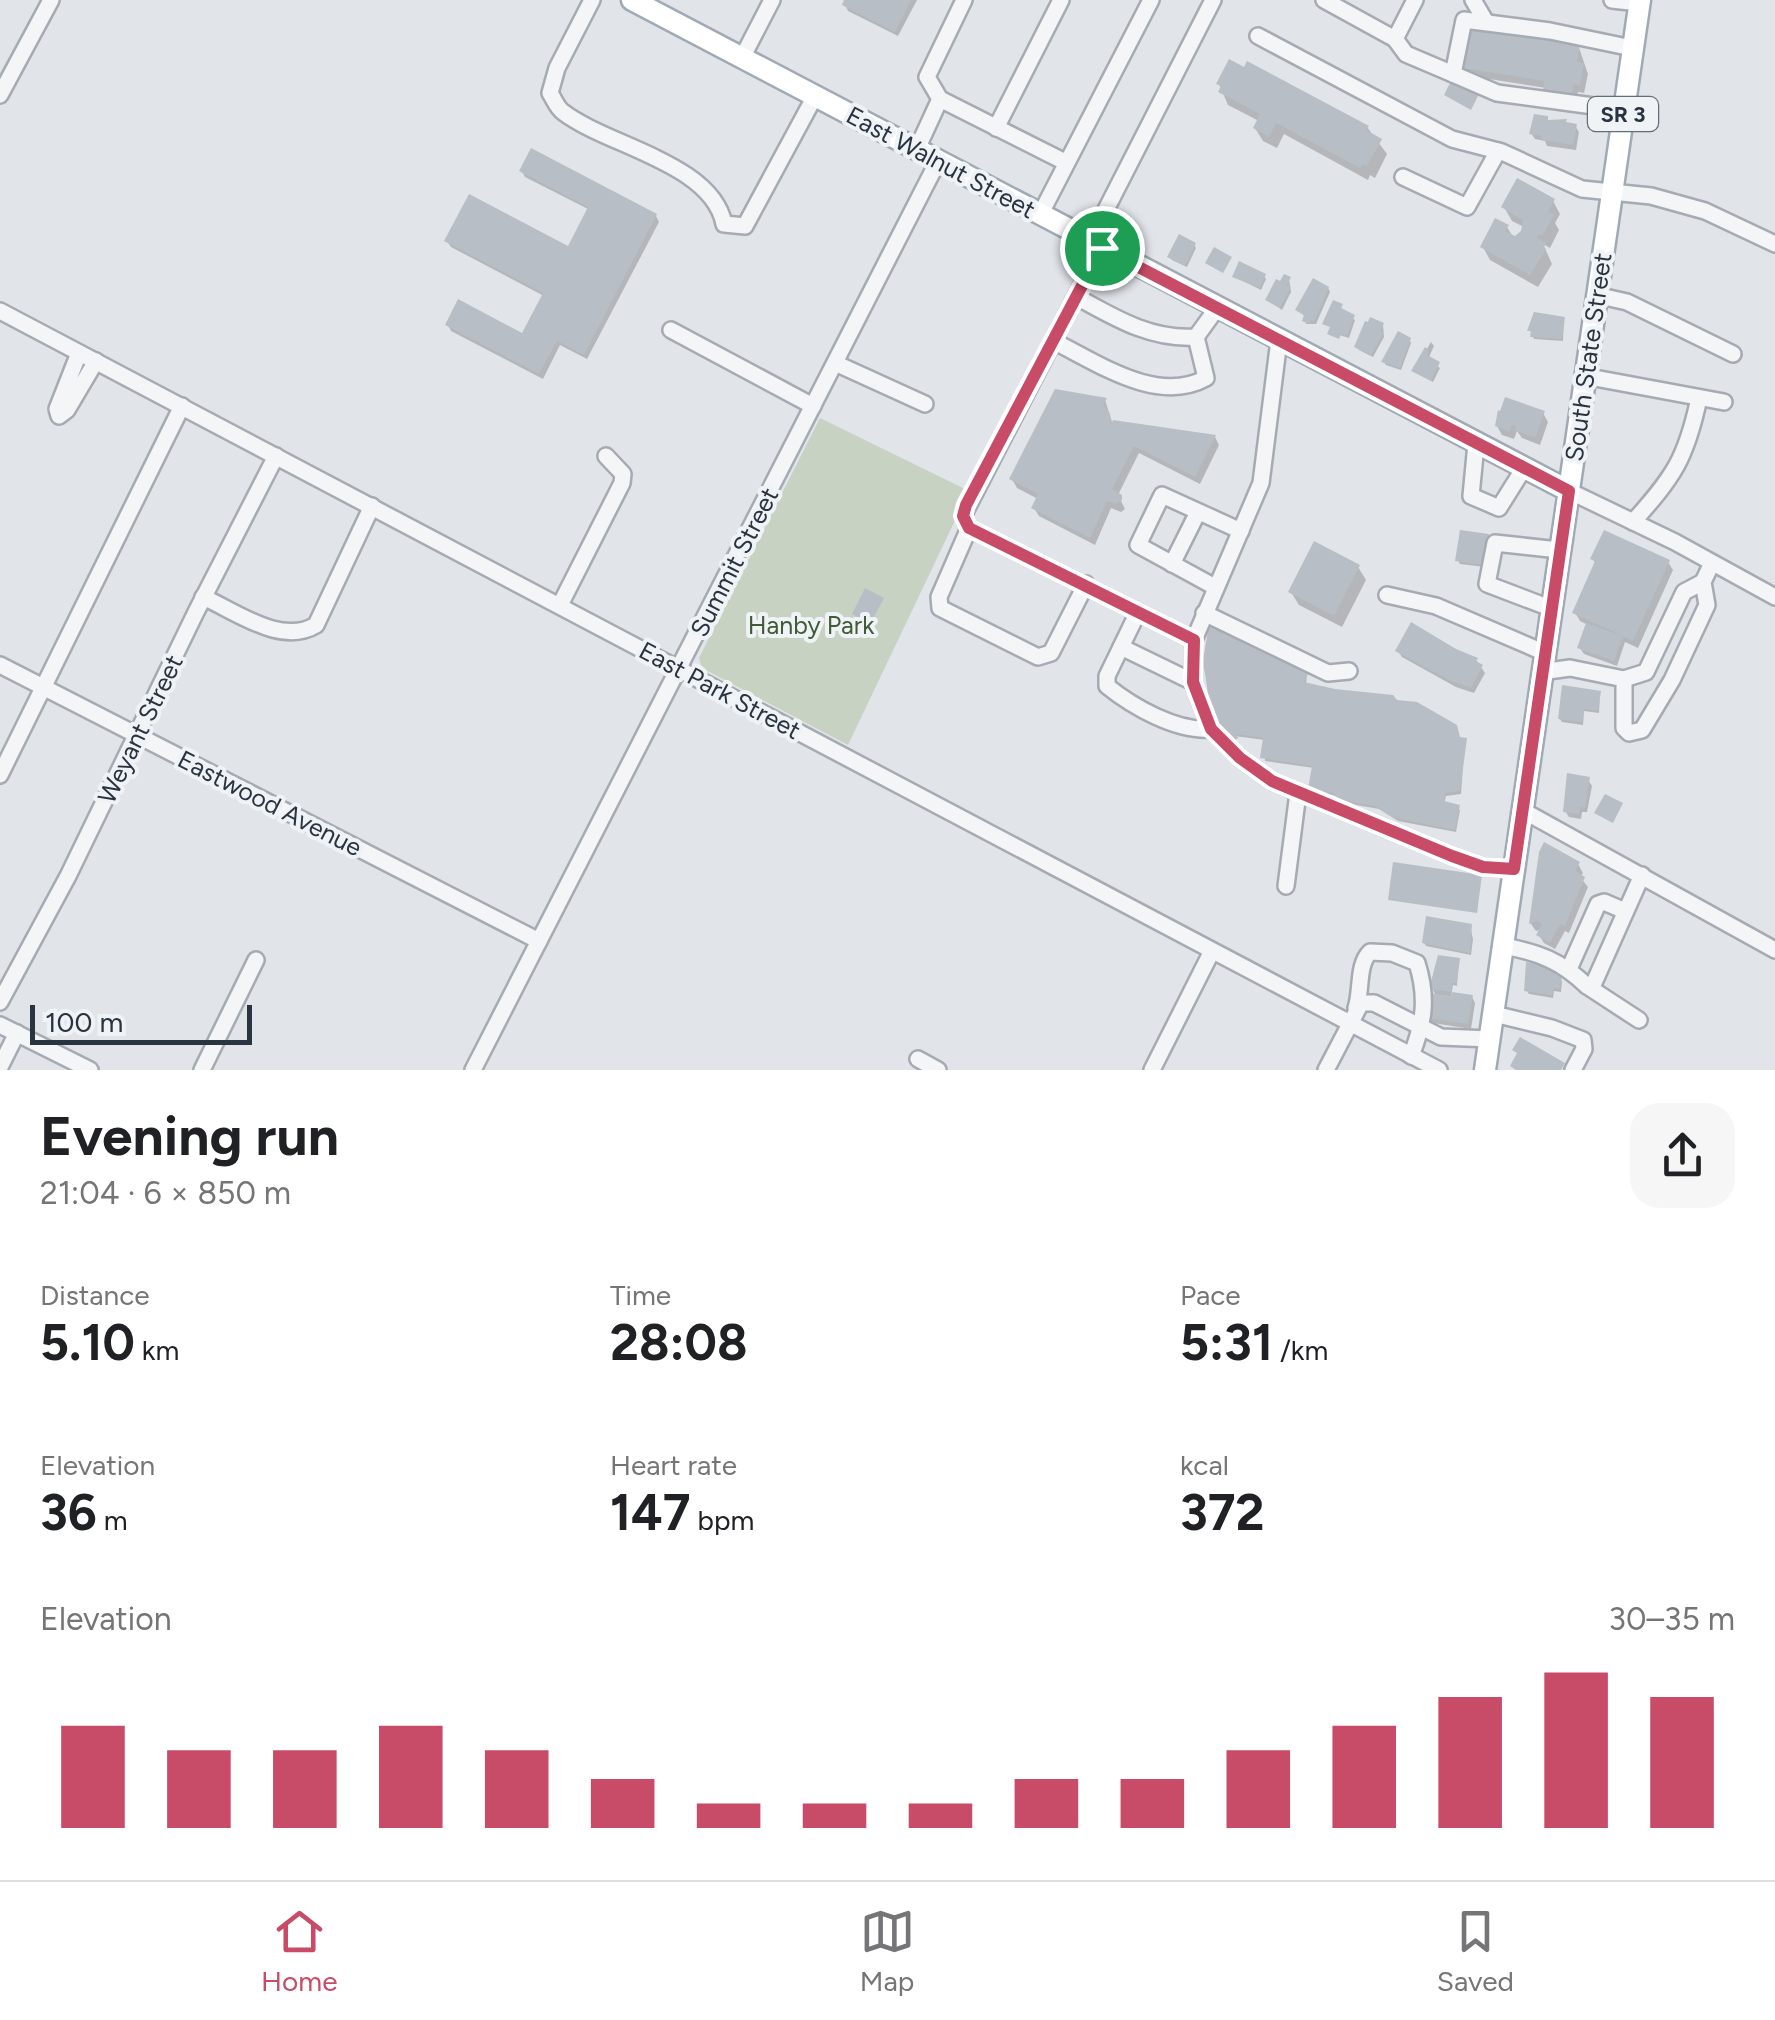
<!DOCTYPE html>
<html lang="en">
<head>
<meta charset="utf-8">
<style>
	:root { --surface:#fff; --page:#f6f6f6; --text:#202124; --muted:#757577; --line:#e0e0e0; --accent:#c84b67 }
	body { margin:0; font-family:Figtree,sans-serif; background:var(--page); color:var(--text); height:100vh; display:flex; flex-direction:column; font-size:38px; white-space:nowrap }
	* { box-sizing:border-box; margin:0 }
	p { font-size:32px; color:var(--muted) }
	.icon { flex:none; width:55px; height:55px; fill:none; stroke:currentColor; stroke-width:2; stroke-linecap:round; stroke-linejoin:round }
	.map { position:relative; height:1070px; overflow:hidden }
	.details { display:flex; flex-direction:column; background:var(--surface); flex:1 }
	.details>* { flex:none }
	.scale { position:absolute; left:30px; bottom:25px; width:222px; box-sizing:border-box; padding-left:10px; border:5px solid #2a3340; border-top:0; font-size:28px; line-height:35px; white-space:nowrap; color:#2a3340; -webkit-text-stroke:8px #f0f3f6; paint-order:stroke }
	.pin { position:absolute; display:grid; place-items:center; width:85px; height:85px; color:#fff; margin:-42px; border:5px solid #fff; border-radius:50%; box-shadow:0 2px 10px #0007 }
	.round { display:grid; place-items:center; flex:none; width:105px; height:105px; border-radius:30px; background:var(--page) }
	.summary { display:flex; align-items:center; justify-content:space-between; height:170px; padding:0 40px }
	h1 { font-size:55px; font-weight:700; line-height:75px }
	.stats { display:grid; grid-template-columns:repeat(3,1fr); gap:15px; height:170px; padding:10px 40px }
	.stats div { display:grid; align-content:center }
	.stats b { font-size:50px; font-weight:700 }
	.stats small { font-size:28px; font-weight:400 }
	.stats p { font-size:28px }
	.chart { height:280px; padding:20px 40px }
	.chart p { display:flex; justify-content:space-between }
	.chart svg { width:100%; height:180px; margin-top:10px; stroke:var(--accent); stroke-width:6 }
	.menu { display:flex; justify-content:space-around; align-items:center; height:140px; border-top:2px solid var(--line); background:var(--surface); font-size:28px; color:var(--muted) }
	.menu a { display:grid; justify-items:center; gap:5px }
	.menu .on { color:var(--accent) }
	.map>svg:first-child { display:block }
</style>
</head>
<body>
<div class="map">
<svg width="1775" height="1070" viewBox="0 0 1775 1070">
	<rect width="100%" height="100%" fill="#e1e4e9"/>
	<!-- green -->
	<path fill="#c7d2c2" d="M 820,418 L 969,491 L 848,745 L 702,668 L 699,658 Z"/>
	<!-- shadow -->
	<g fill="#0003">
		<path d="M 847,0 L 917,0 L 898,36 L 848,11 L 845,5 Z"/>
		<path d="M 1578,45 L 1588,74 L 1584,93 L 1578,92 L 1575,106 L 1550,99 L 1546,88 L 1470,76 L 1465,68 Z"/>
		<path d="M 1219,84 L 1367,127 L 1387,154 L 1375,178 L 1370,175 L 1368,180 L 1284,134 L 1277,148 L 1263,141 L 1255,128 L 1259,121 L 1228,105 Z"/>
		<path d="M 1549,122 L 1575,126 L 1579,132 L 1576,150 L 1547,146 L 1545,141 L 1535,139 L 1531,133 Z"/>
		<path d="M 522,171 L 656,216 L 659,222 L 587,359 L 560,345 L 543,379 L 451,331 L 448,325 L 523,336 L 544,296 L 451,247 L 447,241 L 569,249 L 590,210 L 525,177 Z"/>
		<path d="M 1553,201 L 1560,214 L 1555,223 L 1559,230 L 1550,248 L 1543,244 L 1552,264 L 1538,287 L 1490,260 L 1483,247 L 1507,227 L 1515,240 L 1524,227 L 1512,221 L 1504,207 Z"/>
		<path d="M 1194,245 L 1196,248 L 1187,267 L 1172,260 L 1170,256 Z"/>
		<path d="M 1264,276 L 1266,279 L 1261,290 L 1235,277 Z"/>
		<path d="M 1289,279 L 1291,292 L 1282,310 L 1268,300 Z"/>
		<path d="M 1328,288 L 1330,292 L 1316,324 L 1306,324 L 1306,317 L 1297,310 Z"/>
		<path d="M 1341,306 L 1342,311 L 1355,320 L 1349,338 L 1330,332 L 1332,329 L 1325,323 Z"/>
		<path d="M 1564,319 L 1563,341 L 1534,339 L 1530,330 Z"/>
		<path d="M 1383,325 L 1384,337 L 1373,357 L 1359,350 L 1357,347 Z"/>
		<path d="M 1409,339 L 1411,343 L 1401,370 L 1386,365 L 1384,362 Z"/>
		<path d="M 1431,342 L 1434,346 L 1428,359 L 1440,368 L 1433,382 L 1414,371 Z"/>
		<path d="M 1105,400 L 1112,422 L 1215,437 L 1219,445 L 1200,484 L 1139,453 L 1118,495 L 1125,509 L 1121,512 L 1111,508 L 1095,545 L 1039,516 L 1034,508 L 1038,499 L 1017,488 L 1012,479 Z"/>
		<path d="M 1543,413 L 1548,422 L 1540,445 L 1522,438 L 1517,431 L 1514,439 L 1502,435 L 1497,426 Z"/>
		<path d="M 1487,536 L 1485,567 L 1460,564 L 1458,560 Z"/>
		<path d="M 1593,559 L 1668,562 L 1673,570 L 1638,648 L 1625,642 L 1617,666 L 1584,654 L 1580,648 L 1588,625 L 1580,621 L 1575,612 L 1596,565 Z"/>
		<path d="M 1358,567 L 1366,580 L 1342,627 L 1299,605 L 1291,592 Z"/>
		<path d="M 1398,651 L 1476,660 L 1485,673 L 1474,693 L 1456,687 L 1402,657 Z"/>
		<path d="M 1307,674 L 1306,685 L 1465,740 L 1461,794 L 1446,796 L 1444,804 L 1460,810 L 1456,832 L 1398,821 L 1379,809 L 1339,802 L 1337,796 L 1313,792 L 1314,768 L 1265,761 L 1265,740 L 1234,736 L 1237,743 L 1216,716 Z"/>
		<path d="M 1600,693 L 1599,713 L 1584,711 L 1583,725 L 1562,722 L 1560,719 Z"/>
		<path d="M 1588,780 L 1592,786 L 1587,812 L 1582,812 L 1581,819 L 1569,817 L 1565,811 Z"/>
		<path d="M 1542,853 L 1578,864 L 1583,873 L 1580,877 L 1588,887 L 1569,933 L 1565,931 L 1555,949 L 1544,943 L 1539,935 L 1542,929 L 1536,931 L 1531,924 Z"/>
		<path d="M 1470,926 L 1473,939 L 1471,955 L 1426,946 L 1424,942 Z"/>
		<path d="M 1458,960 L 1457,986 L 1453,985 L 1451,996 L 1472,997 L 1475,1003 L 1471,1029 L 1433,1023 L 1429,1017 L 1436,996 L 1432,988 Z"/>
		<path d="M 1555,969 L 1556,977 L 1562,981 L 1561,992 L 1554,991 L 1553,998 L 1529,994 L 1527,991 Z"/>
	</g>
	<!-- building -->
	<g fill="#b8bec5">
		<path d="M 844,0 L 911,0 L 895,32 L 842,5 Z"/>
		<path d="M 1469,27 L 1580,43 L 1577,62 L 1584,63 L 1580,86 L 1574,84 L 1571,99 L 1543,91 L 1544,81 L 1463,68 Z"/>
		<path d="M 1229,59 L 1244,67 L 1247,61 L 1369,126 L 1366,130 L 1382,139 L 1367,166 L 1363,164 L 1360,168 L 1276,123 L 1269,137 L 1253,128 L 1260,114 L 1218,92 L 1221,86 L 1216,84 Z"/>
		<path d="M 1452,79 L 1479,94 L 1471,110 L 1444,95 Z"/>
		<path d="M 1534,114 L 1548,116 L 1548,120 L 1567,119 L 1566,122 L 1577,124 L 1573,145 L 1541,140 L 1542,136 L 1529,134 Z"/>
		<path d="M 531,148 L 657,214 L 584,355 L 557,341 L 539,374 L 445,325 L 458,299 L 522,333 L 543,293 L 444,241 L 469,194 L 568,246 L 588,207 L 519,171 Z"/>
		<path d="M 1517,178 L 1555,199 L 1548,212 L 1554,215 L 1542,236 L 1539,234 L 1537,238 L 1546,243 L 1544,247 L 1546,249 L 1530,275 L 1480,247 L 1495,218 L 1509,225 L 1505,231 L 1515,236 L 1521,231 L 1523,220 L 1501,207 Z"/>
		<path d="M 1179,234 L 1196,243 L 1185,266 L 1167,257 Z"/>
		<path d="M 1214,247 L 1232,257 L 1223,273 L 1205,263 Z"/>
		<path d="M 1239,261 L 1266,274 L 1260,288 L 1232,277 Z"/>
		<path d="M 1284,274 L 1291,277 L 1287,285 L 1291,287 L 1280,308 L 1265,300 L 1276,279 L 1280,281 Z"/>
		<path d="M 1313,278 L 1329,287 L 1314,322 L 1311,320 L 1309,324 L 1302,321 L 1304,315 L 1295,310 Z"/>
		<path d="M 1333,300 L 1343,304 L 1341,308 L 1355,315 L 1347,336 L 1341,334 L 1339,339 L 1327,334 L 1330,327 L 1322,324 Z"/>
		<path d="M 1534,312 L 1565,317 L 1562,339 L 1530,337 L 1531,331 L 1527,331 Z"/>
		<path d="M 1370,317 L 1384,323 L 1381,331 L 1384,332 L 1371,355 L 1354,347 L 1365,321 L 1368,322 Z"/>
		<path d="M 1398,331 L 1411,338 L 1400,368 L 1381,362 Z"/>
		<path d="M 1425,347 L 1429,350 L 1427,355 L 1440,362 L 1431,381 L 1411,371 Z"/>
		<path d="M 1055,389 L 1107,398 L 1103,405 L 1110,414 L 1111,425 L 1113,420 L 1216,435 L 1195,477 L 1134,446 L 1112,489 L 1122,495 L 1122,500 L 1116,504 L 1107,501 L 1090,538 L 1031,508 L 1038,494 L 1009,479 Z"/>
		<path d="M 1505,397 L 1545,411 L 1535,438 L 1514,430 L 1516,426 L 1512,425 L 1510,432 L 1495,426 L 1498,410 L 1500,411 Z"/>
		<path d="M 1460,530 L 1489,534 L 1485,565 L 1455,561 Z"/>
		<path d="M 1604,530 L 1670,560 L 1633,641 L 1623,636 L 1614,661 L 1577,648 L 1586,623 L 1623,636 L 1572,613 L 1595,561 L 1590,559 Z"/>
		<path d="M 1314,541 L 1360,565 L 1334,616 L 1288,592 Z"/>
		<path d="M 865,588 L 884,598 L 870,624 L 852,614 Z"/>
		<path d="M 1411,622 L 1456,649 L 1478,658 L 1476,661 L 1483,665 L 1471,688 L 1451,681 L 1395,651 Z"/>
		<path d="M 1209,624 L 1309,672 L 1304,682 L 1335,689 L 1393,695 L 1397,700 L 1417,702 L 1457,725 L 1460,737 L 1467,738 L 1460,791 L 1445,793 L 1444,801 L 1460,805 L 1455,830 L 1394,818 L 1375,806 L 1335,799 L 1335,793 L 1308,789 L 1312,766 L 1260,758 L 1263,738 L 1236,734 L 1238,738 L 1234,741 L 1211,713 L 1203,661 Z"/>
		<path d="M 1562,685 L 1601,691 L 1598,711 L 1584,709 L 1582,722 L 1558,719 Z"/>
		<path d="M 1567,773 L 1590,777 L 1585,808 L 1580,807 L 1579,814 L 1563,812 Z"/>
		<path d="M 1605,794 L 1623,803 L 1613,823 L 1594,813 Z"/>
		<path d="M 1544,842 L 1580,862 L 1575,871 L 1585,877 L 1565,926 L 1560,924 L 1550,943 L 1536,935 L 1542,924 L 1537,921 L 1529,924 L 1539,852 Z"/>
		<path d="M 1393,862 L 1482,875 L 1477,913 L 1388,900 Z"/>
		<path d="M 1426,916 L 1472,924 L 1470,953 L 1422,943 Z"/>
		<path d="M 1438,955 L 1460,958 L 1457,983 L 1452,983 L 1451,992 L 1429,989 Z"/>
		<path d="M 1526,962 L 1557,967 L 1556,975 L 1562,976 L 1560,989 L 1554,988 L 1552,995 L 1524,991 Z"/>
		<path d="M 1452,992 L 1473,995 L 1468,1024 L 1427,1018 L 1431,993 L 1451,996 Z"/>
		<path d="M 1520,1037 L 1565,1063 L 1561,1070 L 1516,1070 L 1510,1066 L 1517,1053 L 1512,1050 Z"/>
	</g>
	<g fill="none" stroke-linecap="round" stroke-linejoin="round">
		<defs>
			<g id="minor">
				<path d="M 592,0 L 557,68 L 550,93 C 554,99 557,108 563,112 C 607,146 712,163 724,224 L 745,226 L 815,96"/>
				<path d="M 964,0 L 927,77 L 940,99 L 1065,162"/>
				<path d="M 1324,0 L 1395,39"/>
				<path d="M 1415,0 L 1395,39 L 1406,54 L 1453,74"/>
				<path d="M 1473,0 L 1486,22"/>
				<path d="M 1612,0 L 1639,3"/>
				<path d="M 1258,36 L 1452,139 L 1502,152 L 1582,189 L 1651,196 L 1705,211 L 1775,244"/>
				<path d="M 742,58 L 772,0"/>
				<path d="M 0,95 L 51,0"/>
				<path d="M 1623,110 L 1497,93 L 1453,74 L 1464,20 L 1550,31 L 1632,48"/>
				<path d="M 996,128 L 1061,0"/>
				<path d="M 917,149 L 940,99"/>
				<path d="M 1403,177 L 1467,207 L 1498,151"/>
				<path d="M 1040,215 L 1151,0"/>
				<path d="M 1090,241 L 1213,0"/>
				<path d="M 1101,248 L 963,516 L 969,528 L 1194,640"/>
				<path d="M 1596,295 L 1627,302 L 1733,354"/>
				<path d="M 1077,297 C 1115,318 1151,340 1196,337 L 1217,308"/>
				<path d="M 0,311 L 1439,1070"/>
				<path d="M 671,330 L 813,406"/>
				<path d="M 1279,340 L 1261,483 L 1194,640 L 1193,682 L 1211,729 L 1240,758 L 1272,781 L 1452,856 L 1483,867 L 1514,869"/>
				<path d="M 1055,342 C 1098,363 1157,405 1206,378 L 1196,337"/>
				<path d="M 79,353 L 57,409 L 59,416 L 67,410 L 96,361"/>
				<path d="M 835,363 L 925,404"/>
				<path d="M 1584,376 L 1724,402"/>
				<path d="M 1476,444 L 1471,496 L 1499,508 L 1524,468"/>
				<path d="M 1569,491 L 1675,542 L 1775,597"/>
				<path d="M 1633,522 C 1674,476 1686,459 1699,398"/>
				<path d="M 969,528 L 939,597 L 940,608 L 1038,657 L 1051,653 L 1086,584"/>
				<path d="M 1172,564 L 1198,512"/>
				<path d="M 1215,587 L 1138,545 L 1162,495 L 1241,531"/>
				<path d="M 1387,595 L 1436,606 L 1543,652"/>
				<path d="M 203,597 C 237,612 281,646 316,625 L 372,506"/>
				<path d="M 560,605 L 622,483 L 623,474 L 606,456"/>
				<path d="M 1550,608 L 1487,584 L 1495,543 L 1559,550"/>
				<path d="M 1138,612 L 1107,676 L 1107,686 C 1133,707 1177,732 1211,729"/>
				<path d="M 1204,613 L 1328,673 L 1349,671"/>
				<path d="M 1121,647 L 1193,682"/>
				<path d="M 0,665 L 539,941"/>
				<path d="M 1541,672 L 1570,668 L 1624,679 L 1624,728 L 1629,733 L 1642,730 L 1672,680 L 1707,605 L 1703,582 L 1712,563"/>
				<path d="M 1624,679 L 1646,672 L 1684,592 L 1703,582"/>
				<path d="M 0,775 L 182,406"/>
				<path d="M 1522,810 L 1775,950"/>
				<path d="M 1286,886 L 1298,793"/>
				<path d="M 1503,946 C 1538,952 1561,961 1587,986 L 1593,985 L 1642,875"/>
				<path d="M 1569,969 L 1598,904 L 1604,902 L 1625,911"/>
				<path d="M 1587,986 L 1639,1020"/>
				<path d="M 0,1002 L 68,876 L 196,612 L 276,456"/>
				<path d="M 1356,1008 C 1362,990 1357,965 1370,952 L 1392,953 L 1417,963 C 1428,998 1424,1023 1411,1056"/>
				<path d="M 1494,1014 L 1552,1028 L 1583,1040 L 1584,1049 L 1573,1070"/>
				<path d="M 0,1025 L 90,1070"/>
				<path d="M 918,1059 L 938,1070"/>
				<path d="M 0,1067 L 17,1033"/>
				<path d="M 202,1070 L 256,960"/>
				<path d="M 473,1070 L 938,161"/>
				<path d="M 1152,1070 L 1212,951"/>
				<path d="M 1326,1070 L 1361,1003 L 1374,1003 L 1441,1037 L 1490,1039"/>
			</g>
			<g id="major">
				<path d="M 632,0 L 1569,491"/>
				<path d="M 1485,1070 L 1640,0"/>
			</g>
		</defs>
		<!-- minor casing -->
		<use href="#minor" stroke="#a6abb3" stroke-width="20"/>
		<!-- major casing -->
		<use href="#major" stroke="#a0aab4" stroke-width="25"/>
		<!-- minor -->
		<use href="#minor" stroke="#f3f5f7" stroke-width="15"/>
		<!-- major -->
		<use href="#major" stroke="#fff" stroke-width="20"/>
	</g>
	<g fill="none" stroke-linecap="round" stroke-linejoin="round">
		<defs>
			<path id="route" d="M 1102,248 L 1569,491 L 1514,869 L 1483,867 L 1452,856 L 1272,781 L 1240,758 L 1211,729 L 1193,682 L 1194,640 L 969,528 L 963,516 L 966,505 Z"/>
		</defs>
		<!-- route casing -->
		<use href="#route" stroke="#fff" stroke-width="20"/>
		<!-- route -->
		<use href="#route" stroke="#c84b67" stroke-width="12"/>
	</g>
	<g text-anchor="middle" stroke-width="8" stroke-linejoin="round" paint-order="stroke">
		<!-- shield labels -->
		<rect fill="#f0f3f6" stroke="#656d77" stroke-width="2.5" x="1588" y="97" width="70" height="34" rx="8"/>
		<g font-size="22" font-weight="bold" fill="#2a3340">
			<text x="1623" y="122">SR 3</text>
		</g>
		<!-- street labels -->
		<g font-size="25" fill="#2a3340" stroke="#f0f3f6">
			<text transform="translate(941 162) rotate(28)" y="9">East Walnut Street</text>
			<text transform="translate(1588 357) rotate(-82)" y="9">South State Street</text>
			<text transform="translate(734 562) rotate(-63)" y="9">Summit Street</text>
			<text transform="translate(720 690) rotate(28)" y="9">East Park Street</text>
			<text transform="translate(140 729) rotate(-64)" y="9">Weyant Street</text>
			<text transform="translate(270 803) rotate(27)" y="9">Eastwood Avenue</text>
		</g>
		<!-- park labels -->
		<g font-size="25" fill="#415b38" stroke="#f0f3f6">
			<text x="811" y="634">Hanby Park</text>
		</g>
	</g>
</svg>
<div class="scale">100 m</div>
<div class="pin" style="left:1102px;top:248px;background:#1e9e55"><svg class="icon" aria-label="arrive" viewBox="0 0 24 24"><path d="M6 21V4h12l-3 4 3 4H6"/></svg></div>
</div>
<section class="details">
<div class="summary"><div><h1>Evening run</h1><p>21:04 · 6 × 850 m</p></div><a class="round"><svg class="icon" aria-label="share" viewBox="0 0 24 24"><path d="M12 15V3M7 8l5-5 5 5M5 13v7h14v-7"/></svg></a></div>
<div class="stats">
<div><p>Distance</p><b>5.10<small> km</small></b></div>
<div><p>Time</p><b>28:08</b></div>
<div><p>Pace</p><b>5:31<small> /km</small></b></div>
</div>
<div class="stats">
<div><p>Elevation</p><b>36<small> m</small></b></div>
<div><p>Heart rate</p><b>147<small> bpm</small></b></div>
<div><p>kcal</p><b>372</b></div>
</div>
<div class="chart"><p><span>Elevation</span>30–35 m</p>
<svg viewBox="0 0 160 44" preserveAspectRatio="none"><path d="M5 44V19M15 44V25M25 44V25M35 44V19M45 44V25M55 44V32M65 44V38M75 44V38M85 44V38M95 44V32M105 44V32M115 44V25M125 44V19M135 44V12M145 44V6M155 44V12"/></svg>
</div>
</section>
<nav class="menu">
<a class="on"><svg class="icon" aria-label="home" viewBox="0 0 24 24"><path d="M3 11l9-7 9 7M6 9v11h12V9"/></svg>Home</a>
<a><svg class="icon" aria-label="map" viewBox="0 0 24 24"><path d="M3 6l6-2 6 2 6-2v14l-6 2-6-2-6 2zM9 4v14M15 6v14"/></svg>Map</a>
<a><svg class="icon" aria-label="saved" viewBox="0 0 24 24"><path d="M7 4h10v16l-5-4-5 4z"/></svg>Saved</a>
</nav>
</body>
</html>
